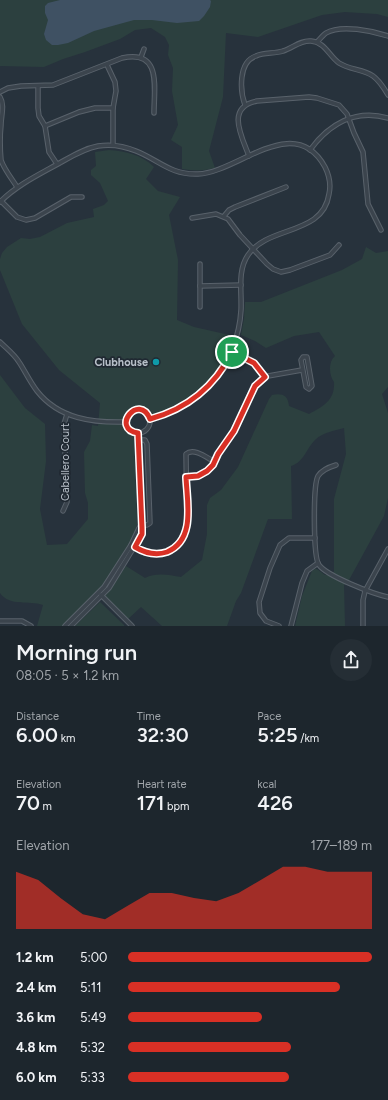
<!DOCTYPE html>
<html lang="en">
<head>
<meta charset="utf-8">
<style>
	:root { --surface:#1d262d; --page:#252e35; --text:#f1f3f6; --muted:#a0a5aa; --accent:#d93025 }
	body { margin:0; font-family:Figtree,sans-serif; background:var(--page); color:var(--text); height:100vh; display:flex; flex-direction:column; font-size:15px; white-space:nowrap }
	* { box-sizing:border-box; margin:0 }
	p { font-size:13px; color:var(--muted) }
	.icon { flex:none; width:22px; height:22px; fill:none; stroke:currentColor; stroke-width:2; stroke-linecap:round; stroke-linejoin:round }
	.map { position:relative; height:626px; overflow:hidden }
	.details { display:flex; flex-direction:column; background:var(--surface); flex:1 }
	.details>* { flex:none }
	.pin { position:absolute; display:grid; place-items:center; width:34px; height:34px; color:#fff; margin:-17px; border:2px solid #fff; border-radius:50%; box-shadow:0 1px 4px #0007 }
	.round { display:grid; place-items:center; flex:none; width:42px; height:42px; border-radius:21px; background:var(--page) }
	.headline { display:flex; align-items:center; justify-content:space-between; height:68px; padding:0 16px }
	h1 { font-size:22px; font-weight:600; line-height:30px }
	.stats { display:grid; grid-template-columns:repeat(3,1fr); gap:6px; height:68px; padding:4px 16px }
	.stats div { display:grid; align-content:center }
	.stats b { font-size:20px; font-weight:600 }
	.stats small { font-size:11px; font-weight:400 }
	.stats p { font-size:11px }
	.chart { height:112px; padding:8px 16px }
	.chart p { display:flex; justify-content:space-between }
	.chart svg { width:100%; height:72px; margin-top:4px; fill:var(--accent); opacity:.7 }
	ul { padding:0 16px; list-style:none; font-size:13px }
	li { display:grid; grid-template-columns:64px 48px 1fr; align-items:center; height:30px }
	li i { height:10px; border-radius:5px; background:var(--accent) }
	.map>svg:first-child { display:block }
</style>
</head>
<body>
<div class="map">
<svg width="388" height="626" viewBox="0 0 388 626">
	<rect width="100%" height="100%" fill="#27323c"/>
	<!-- green -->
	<g fill="#2c403f">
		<path d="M 0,0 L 388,0 L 388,17 L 377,14 L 345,12 L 322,15 L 258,37 L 226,33 L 223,97 L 209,151 L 215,168 C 204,171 194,171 182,169 L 182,147 L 171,140 L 178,125 L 172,91 L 173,68 L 168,55 L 169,45 L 165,37 L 151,28 L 135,30 L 120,39 L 85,52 L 63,59 L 44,67 L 0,66 Z"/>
		<path d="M 109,150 C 126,151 142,155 154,167 L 146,179 L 158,191 L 180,197 L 169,215 L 178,260 L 177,320 L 194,327 L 234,336 C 221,377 195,402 154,416 L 152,416 C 148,413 146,410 142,408 C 130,405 121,418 126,428 C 128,433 132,434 134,438 L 137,518 L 137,525 L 133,538 L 104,584 L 63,626 L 37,626 L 43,605 C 29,600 10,607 0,593 L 0,375 L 25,408 L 45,424 L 46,461 L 40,509 L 47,545 L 67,544 L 88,519 L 88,503 L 85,493 L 84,452 L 90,441 L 92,425 L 98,426 L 100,403 L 59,370 L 22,324 L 0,270 L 0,259 L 2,253 L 7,247 L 21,238 L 30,239 L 40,237 L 67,223 L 94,217 L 93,209 L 104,205 L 108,201 L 100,183 L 91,175 L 91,170 L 96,166 L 95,152 Z"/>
		<path d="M 366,247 L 376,253 L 388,251 L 388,387 L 382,394 L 388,413 L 388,498 L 384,516 L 349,580 L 344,585 L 345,626 L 295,626 L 302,596 L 312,571 L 315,569 L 317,569 L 325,575 L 334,572 L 334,499 L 346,454 L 344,428 C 334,431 323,432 315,440 C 306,449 304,462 291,466 L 292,519 L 268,519 L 241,593 L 236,601 L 227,626 L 162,626 L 141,607 L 127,620 L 106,598 L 106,595 L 126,566 L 145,578 C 157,572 169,575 181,577 L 202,560 L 207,534 L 207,505 L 210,498 L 221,490 L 238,467 L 269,399 L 272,395 C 282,393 288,395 289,406 L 309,414 C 324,406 335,400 334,382 C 329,375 328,362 335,356 L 319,332 L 294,336 L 266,348 L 255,341 L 241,335 L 244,319 L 245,302 L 261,302 L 342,270 L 362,259 Z"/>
		<path d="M 100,602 L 124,625 L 124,626 L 75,626 Z"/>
	</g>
	<!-- water -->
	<path fill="#3f5163" d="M 60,0 L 210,0 L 211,1 L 210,7 L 204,16 L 199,21 L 177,23 L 152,20 L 134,20 L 94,31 L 68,43 L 58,45 L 52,45 L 46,40 L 44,34 L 48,20 L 45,13 L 45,6 L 48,3 Z"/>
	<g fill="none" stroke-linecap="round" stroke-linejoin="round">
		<defs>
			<g id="minor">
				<path d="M 317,42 C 320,39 323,35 326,33 C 341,24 373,31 388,36"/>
				<path d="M 141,57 L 144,49"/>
				<path d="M 107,65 L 115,82 L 116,91 L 113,108 L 113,145"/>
				<path d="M 38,86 L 38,108 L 39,116 L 45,126 L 49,152 L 57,164"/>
				<path d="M 0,92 L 8,88 L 21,86 L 53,85 L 122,58 C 162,49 154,87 154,113"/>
				<path d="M 0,97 C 5,105 1,116 1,125 C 0,135 0,149 1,160 C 4,169 12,179 17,187"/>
				<path d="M 245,105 C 240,91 238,62 256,56 C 264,52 274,54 283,51 C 293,48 300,40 311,41 C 325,42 329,56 339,63 C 350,70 363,69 373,76 C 380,81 384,88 388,95"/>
				<path d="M 45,126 L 79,112 L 95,108 L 113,108"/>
				<path d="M 310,150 C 329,124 355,109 388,118"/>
				<path d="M 249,156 C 242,137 225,107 257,101 L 309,97 L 317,98 L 339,105 L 347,114 L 354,133 L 363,152 L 368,204 L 381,230"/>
				<path d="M 1,201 L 17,217 L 26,220 L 35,218 L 71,197 L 82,197"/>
				<path d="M 0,202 C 16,186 36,176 56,165 C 69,158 82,149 98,146 C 111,144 124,146 136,151 C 159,160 170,175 198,174 C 237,173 294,111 325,167 C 329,175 331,185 329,194 C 323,236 268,225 248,255 C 237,271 242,292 241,310 C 238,363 200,406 150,419"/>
				<path d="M 224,216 L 229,210 L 235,207 L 286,187"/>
				<path d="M 192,218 L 216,214 L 228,219 L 240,235 L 267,264 L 273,269 L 281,272 L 290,270 L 330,255 L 339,245"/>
				<path d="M 200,286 L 241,285"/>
				<path d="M 200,307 L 200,264"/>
				<path d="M 0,342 C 6,348 14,354 19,362 C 25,371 30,382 37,391 C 59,419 93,423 126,422"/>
				<path d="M 231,352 L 254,363 L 265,377"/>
				<path d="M 303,357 L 307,357 L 312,386 L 309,389 L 306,387 L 301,360 Z"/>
				<circle cx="138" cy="421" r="12"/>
				<path d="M 138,440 L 145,440 L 147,444 L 150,523 L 147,525 L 141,525"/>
				<path d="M 336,465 C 329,467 322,470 318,476 C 313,485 313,557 319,565 C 327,576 373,594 388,597"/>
				<path d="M 186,477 C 198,477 208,473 215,462"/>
				<path d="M 63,511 L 67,502 L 64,424 L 67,414"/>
				<path d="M 131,545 C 135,548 140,551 145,553 C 164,559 184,546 187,527 L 186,454 C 194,447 207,458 215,462 L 218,454 L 234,431 L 257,384 L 268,376 L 302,370"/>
				<path d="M 101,595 L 132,626"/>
				<path d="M 0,621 L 22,621 L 31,626"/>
				<path d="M 65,626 L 104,587 L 131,545 L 139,528 L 141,525"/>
				<path d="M 71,626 L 109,588 L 139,539 L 142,528 L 138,433"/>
				<path d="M 279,626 L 266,621 L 260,613 L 259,602 L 270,568 L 280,545 L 289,538 L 315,538"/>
				<path d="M 291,626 L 302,583 L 307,571 L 318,563"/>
				<path d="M 363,626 L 363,600 L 365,591 L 388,549"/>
			</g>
		</defs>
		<!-- minor casing -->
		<use href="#minor" stroke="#59626b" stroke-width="5.5"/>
		<!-- minor -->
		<use href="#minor" stroke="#3b444d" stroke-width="3.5"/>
	</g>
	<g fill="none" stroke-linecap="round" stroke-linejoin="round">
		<defs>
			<path id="route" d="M 232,352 L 254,363 L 265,377 L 255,386 L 234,431 L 218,454 L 213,465 L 207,471 L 198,476 L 186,477 C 187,502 196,540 167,552 C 155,556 145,553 135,547 L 142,534 L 142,528 L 138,433 C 110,429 139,392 150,419 C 187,409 215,386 232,352 Z"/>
		</defs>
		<!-- route casing -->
		<use href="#route" stroke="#fff" stroke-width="8"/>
		<!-- route -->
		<use href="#route" stroke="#d93025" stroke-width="5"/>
	</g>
	<!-- markers -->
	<circle fill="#0f9aa8" stroke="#202932" stroke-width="1.5" cx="156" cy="362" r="4"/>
	<g text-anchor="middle" stroke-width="3.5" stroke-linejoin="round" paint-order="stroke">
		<!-- poi labels -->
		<g font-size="11" font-weight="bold" fill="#b7bfc8" stroke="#202932" text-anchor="end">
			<text x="148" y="366">Clubhouse</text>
		</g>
		<!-- street labels -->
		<g font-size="11" fill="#b7bfc8" stroke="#202932">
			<text transform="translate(65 462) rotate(-90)" y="4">Cabellero Court</text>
		</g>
	</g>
</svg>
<div class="pin" style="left:232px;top:352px;background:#1e9e55"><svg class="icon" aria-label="arrive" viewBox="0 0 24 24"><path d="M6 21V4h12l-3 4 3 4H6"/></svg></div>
</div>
<section class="details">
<div class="headline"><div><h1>Morning run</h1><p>08:05 · 5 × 1.2 km</p></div><a class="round"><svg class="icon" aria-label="share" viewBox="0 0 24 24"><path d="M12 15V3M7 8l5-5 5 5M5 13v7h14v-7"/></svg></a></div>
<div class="stats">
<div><p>Distance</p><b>6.00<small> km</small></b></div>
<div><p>Time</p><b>32:30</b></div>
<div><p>Pace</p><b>5:25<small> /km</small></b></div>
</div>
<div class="stats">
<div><p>Elevation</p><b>70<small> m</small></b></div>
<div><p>Heart rate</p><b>171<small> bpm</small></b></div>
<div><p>kcal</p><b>426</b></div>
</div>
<div class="chart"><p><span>Elevation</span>177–189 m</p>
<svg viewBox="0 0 160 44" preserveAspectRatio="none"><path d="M0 44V9L10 14L20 25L30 35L40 38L50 30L60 22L70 22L80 25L90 27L100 22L110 14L120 6L130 6L140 9L150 9L160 9V44z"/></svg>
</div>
<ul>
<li><b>1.2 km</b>5:00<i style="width:100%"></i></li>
<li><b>2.4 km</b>5:11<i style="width:87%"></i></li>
<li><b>3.6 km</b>5:49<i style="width:55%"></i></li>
<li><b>4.8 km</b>5:32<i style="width:67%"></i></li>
<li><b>6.0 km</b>5:33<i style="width:66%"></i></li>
</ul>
</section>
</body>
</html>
